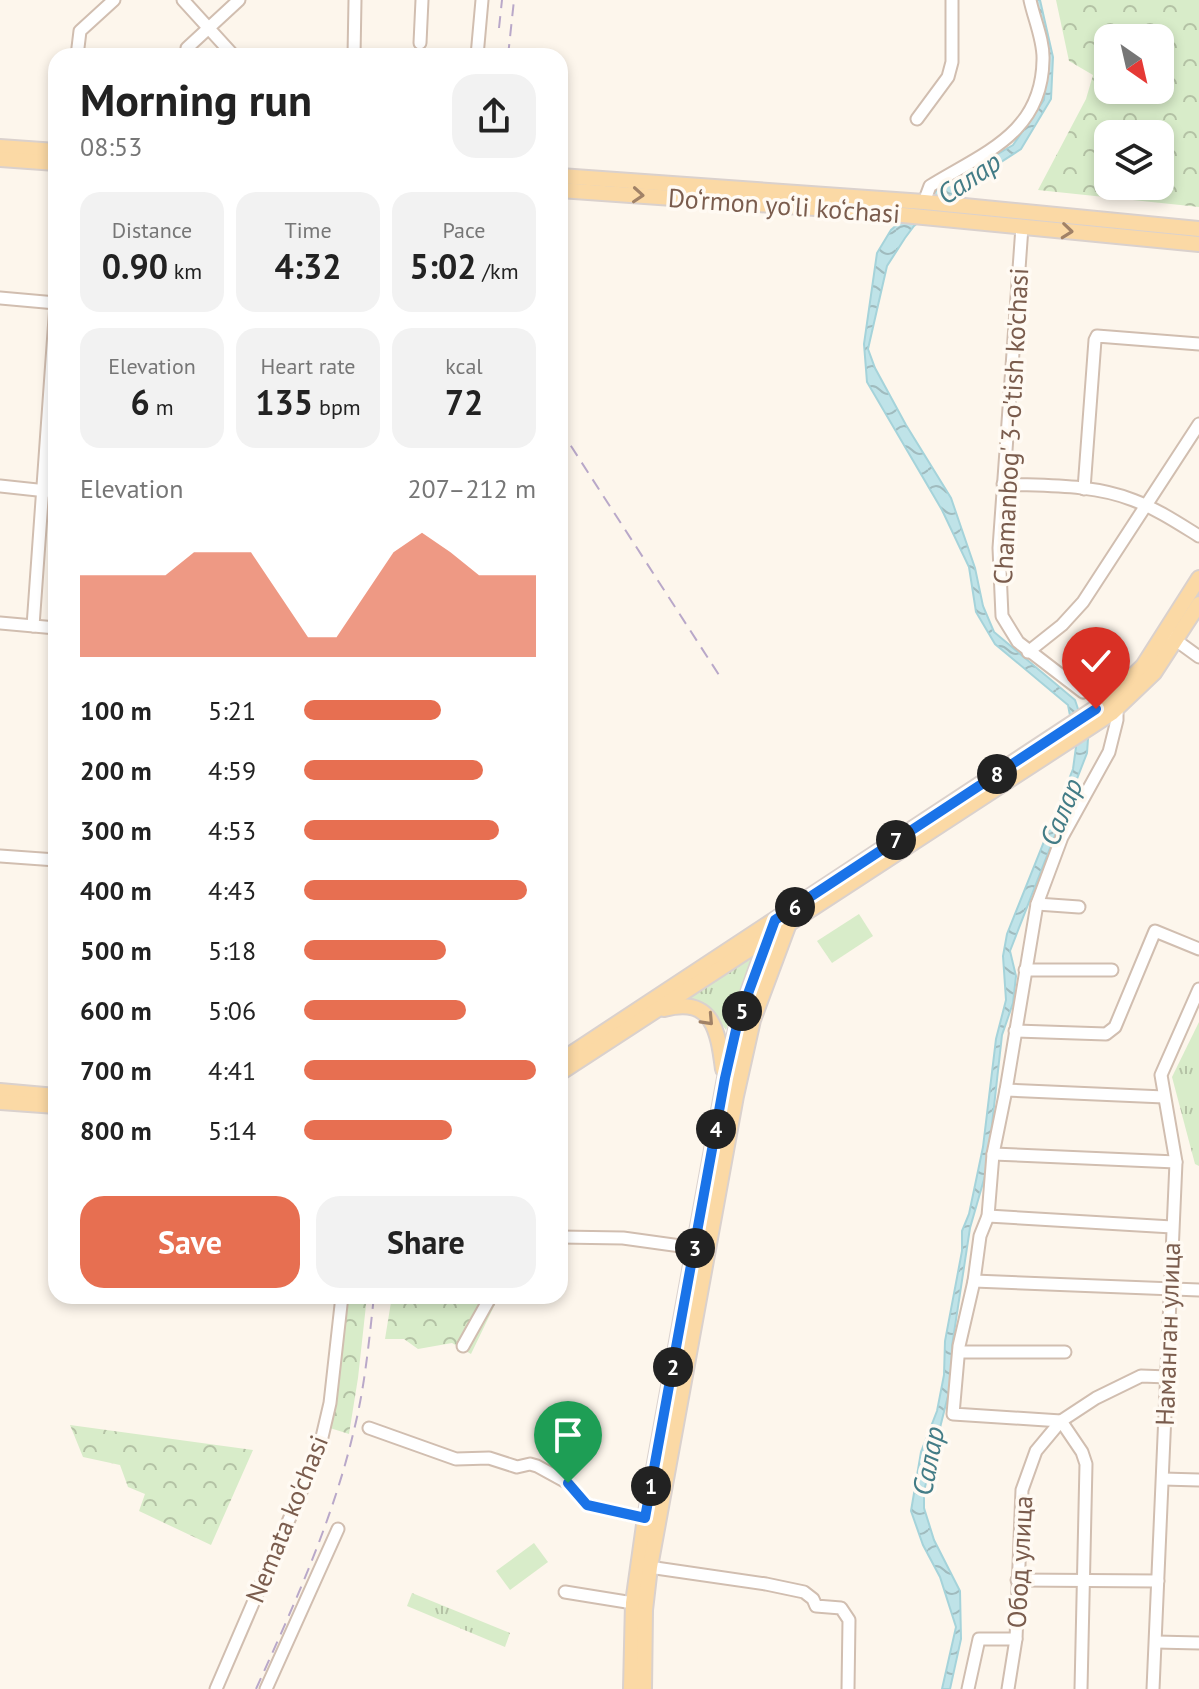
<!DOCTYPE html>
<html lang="en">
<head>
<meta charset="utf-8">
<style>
	:root { --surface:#fff; --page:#f2f2f2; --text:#222; --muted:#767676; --accent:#e76f51 }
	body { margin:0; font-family:"PT Sans",sans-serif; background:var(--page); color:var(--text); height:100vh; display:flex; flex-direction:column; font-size:30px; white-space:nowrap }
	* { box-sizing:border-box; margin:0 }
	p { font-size:26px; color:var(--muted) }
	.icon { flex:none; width:44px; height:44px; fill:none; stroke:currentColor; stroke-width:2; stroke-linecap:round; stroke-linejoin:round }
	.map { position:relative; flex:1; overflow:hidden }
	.sheet { position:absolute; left:48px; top:48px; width:520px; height:1256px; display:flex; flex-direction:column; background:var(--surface); border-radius:24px; box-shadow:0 4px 12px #0003 }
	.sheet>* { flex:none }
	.needle { width:52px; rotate:146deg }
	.fabs { position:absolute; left:1094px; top:24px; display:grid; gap:16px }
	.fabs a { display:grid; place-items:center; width:80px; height:80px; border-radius:16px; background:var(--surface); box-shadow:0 4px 12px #0003; font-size:40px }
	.pin { position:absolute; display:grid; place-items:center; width:68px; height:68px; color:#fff; margin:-82px -34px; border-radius:50% 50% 50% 0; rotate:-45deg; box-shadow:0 0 8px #0007 }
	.pin .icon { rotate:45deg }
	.km { position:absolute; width:40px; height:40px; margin:-20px; border-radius:50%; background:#222; color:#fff; font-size:22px; line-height:40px; text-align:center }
	.round { display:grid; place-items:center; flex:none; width:84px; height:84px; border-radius:24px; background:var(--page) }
	.headline { display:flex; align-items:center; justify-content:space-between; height:136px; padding:0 32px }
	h1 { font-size:44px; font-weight:700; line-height:60px }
	.metrics { display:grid; grid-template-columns:repeat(3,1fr); gap:12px; height:136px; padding:8px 32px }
	.metrics div { display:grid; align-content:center; border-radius:20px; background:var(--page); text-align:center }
	.metrics b { font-size:34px; font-weight:700 }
	.metrics small { font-size:22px; font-weight:400 }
	.metrics p { font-size:22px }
	.chart { height:224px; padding:16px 32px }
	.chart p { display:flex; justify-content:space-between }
	.chart svg { width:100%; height:144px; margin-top:8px; fill:var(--accent); opacity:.7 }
	.action { display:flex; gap:16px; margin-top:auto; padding:16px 32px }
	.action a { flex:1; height:92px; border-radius:24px; background:var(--accent); color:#fff; font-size:32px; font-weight:700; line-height:92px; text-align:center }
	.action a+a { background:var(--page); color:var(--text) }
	ul { padding:0 32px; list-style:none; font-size:26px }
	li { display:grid; grid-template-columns:128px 96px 1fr; align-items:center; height:60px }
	li i { height:20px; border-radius:10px; background:var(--accent) }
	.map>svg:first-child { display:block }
</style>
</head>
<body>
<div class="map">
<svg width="1199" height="1689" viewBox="0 0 1199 1689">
	<defs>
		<pattern id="grass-tufts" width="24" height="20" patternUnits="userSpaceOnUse" patternTransform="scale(2)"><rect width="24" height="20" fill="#d8ecc9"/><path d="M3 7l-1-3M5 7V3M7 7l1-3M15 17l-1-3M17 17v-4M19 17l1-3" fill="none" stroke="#b4c2a5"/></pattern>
		<pattern id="forest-crowns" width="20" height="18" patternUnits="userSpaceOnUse" patternTransform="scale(2)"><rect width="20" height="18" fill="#d8ecc9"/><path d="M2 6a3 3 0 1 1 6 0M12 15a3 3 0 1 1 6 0" fill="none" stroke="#b4c2a5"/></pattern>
		<pattern id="water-waves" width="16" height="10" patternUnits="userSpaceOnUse" patternTransform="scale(2)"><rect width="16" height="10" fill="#bfe3e8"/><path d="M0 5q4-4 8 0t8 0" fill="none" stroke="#a0bbbe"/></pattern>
	</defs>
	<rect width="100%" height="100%" fill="#fdf6ec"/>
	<!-- grass -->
	<g fill="url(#grass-tufts)">
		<path d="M 752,958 L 726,1030 L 710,1009 L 693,1003 L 688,998 Z"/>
		<path d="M 1199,1022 L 1199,1166 L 1195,1164 L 1172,1077 Z"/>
		<path d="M 412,1593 L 510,1633 L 505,1647 L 407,1606 Z"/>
	</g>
	<!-- forest -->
	<g fill="url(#forest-crowns)" fill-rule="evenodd">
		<path d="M 1056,0 L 1199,0 L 1199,207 L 1038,190 L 1086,99 L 1093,75 L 1069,61 ZM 1160,38 L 1160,90 L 1108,90 L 1108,38 ZM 1160,134 L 1160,186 L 1108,186 L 1108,134 Z"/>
		<path d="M 347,1296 L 367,1296 L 358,1378 L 349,1434 L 330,1428 L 339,1376 Z"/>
		<path d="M 392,1296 L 499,1296 L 471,1354 L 452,1343 L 418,1349 L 404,1339 L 385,1339 Z"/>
		<path d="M 70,1425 L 253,1450 L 211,1545 L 139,1511 L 145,1494 L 128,1487 L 120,1465 L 83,1457 Z"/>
	</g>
	<!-- pitch -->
	<g fill="#d8ecc9">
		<path d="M 859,914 L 873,936 L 832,963 L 817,941 Z"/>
		<path d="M 534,1543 L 548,1562 L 510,1590 L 496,1571 Z"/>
	</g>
	<!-- water -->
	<path fill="url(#water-waves)" stroke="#a5d3da" stroke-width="2" d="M 1035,0 L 1040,0 L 1053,57 L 1051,99 L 1021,149 L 952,194 L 914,226 L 905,238 L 887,266 L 868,349 L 875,368 L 906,425 L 951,498 L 975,568 L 983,606 L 994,632 L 1075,700 L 1088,739 L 1087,753 L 1010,951 L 1016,976 L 1013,1003 L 1002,1035 L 987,1169 L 970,1228 L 952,1346 L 951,1384 L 924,1491 L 924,1508 L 934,1540 L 960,1591 L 961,1639 L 950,1689 L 942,1689 L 956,1627 L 940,1577 L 923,1545 L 911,1511 L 921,1452 L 937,1411 L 944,1375 L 945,1341 L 962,1251 L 962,1231 L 969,1214 L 983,1147 L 996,1039 L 1006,1000 L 1003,956 L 1007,934 L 1073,769 L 1076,747 L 1068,705 L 995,644 L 976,612 L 969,567 L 942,510 L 867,382 L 864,344 L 877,253 L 891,230 L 938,189 L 1013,145 L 1044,100 L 1048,52 Z"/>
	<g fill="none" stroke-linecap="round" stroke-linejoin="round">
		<defs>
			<g id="minor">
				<path d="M 183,0 L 234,56"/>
				<path d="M 420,43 L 422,0"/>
				<path d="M 77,56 L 80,31 L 114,0"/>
				<path d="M 186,56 L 187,48 L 239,0"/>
				<path d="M 354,56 L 355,0"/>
				<path d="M 477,56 L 482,0"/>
				<path d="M 917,119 L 948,77 L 952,62 L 952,0"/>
				<path d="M 924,202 L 930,186 C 983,153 1042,134 1043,60 C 1044,41 1034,19 1030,0"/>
				<path d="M 1022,227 L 999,548 L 1002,616 L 1018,642 L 1083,692 L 1117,671"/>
				<path d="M 0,298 L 56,303"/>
				<path d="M 1003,484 C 1046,486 1093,484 1133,500 C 1157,509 1178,523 1199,536"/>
				<path d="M 0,486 L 56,492"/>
				<path d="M 1084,489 L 1095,340 L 1097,336 L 1199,344"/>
				<path d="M 0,623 L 56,628"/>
				<path d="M 33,626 L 56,304"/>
				<path d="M 1170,636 L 1199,657"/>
				<path d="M 1028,652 L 1062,625 L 1083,602 L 1199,424"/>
				<path d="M 0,856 L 56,860"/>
				<path d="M 1037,904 L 1079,907"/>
				<path d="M 1025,970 L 1112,970"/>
				<path d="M 1015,1031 L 1106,1034 L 1115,1027 L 1155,931 L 1199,949"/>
				<path d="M 1006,1090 L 1164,1097"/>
				<path d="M 993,1154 L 1176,1162"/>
				<path d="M 988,1216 L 1172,1227"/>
				<path d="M 560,1237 L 623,1238 L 695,1248"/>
				<path d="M 974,1281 L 1199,1290"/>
				<path d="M 463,1346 L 491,1296"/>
				<path d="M 959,1352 L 1065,1352"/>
				<path d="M 369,1428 L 456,1459 L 489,1458 L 517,1467 L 530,1464 L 537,1466 L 568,1483 L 587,1505 L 645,1518"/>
				<path d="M 1163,1479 L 1199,1480"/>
				<path d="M 642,1566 L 766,1584 L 804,1592 L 813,1599 L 816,1606 L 841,1608 L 849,1620 L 848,1689"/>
				<path d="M 1017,1580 L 1158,1581"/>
				<path d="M 565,1592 L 633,1603"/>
				<path d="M 1156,1642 L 1199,1643"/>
				<path d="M 216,1689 L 319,1450 L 330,1403 L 342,1296"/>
				<path d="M 266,1689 L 338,1529"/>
				<path d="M 968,1689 L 979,1639 L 1016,1639"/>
				<path d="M 1008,1689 L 1016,1639 L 1022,1490 L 1036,1451 L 1061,1421 L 1096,1398 L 1141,1376 L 1168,1377"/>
				<path d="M 1081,1689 L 1086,1464 L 1082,1452 L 1061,1421 L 953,1414 L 959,1346 L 974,1281 L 980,1236 L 988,1216 L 993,1154 L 1006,1090 L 1037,904 L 1062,837 L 1109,752 L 1117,720 L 1117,710 L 1113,704"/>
				<path d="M 1153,1689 L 1176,1162 L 1161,1075 L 1199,989"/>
			</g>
			<g id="major">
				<path d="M 0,147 L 56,151"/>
				<path d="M 0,159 L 56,163"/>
				<path d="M 560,176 L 924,202 L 1199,229"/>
				<path d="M 560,190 L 872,212 L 1199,244"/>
				<path d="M 664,1009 C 713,996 718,1031 723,1069"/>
				<path d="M 560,1061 L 1109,699 L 1143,666 L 1199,578"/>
				<path d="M 560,1073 L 1112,713 L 1154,673 L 1199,604"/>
				<path d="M 0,1091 L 56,1096"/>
				<path d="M 0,1102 L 56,1106"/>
				<path d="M 631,1689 L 633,1603 L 645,1518 L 725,1078 L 738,1021 L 767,939"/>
				<path d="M 644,1689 L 645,1610 L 650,1567 L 736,1096 L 753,1020 L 788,926"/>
			</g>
		</defs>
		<!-- minor casing -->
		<use href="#minor" stroke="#d1beb0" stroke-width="15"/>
		<!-- major casing -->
		<use href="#major" stroke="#dad1cd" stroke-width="18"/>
		<!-- minor -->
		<use href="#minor" stroke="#fff" stroke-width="11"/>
		<!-- major -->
		<use href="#major" stroke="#fbd9a5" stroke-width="14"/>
		<!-- rail -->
		<g stroke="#b9a8c9" stroke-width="2" stroke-dasharray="12 8" stroke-linecap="butt">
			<path d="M 499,28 L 502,0"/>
			<path d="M 508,56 L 514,0"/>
			<path d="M 560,429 L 719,675"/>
			<path d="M 256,1689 C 294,1605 333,1520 354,1430 C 365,1386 369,1341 374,1296"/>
		</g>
	</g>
	<!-- one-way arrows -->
	<defs><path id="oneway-chevron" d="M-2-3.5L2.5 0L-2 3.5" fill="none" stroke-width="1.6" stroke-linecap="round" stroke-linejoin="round" transform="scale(2)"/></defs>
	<g stroke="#a18267">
		<use href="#oneway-chevron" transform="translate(638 195) rotate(4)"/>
		<use href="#oneway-chevron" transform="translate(1067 231) rotate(6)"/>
		<use href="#oneway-chevron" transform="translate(708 1020) rotate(47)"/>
	</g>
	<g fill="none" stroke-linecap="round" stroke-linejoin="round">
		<defs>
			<path id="route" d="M 568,1483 L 587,1505 L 645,1518 L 725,1078 L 738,1021 L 775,920 L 1096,709"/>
		</defs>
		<!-- route casing -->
		<use href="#route" stroke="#fff" stroke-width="16"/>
		<!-- route -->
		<use href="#route" stroke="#1a73e8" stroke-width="10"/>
	</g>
	<g text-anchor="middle" stroke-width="7" stroke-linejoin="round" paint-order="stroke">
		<!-- street labels -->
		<g font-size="26" fill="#7a5c4d" stroke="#fffaf3">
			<text transform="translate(784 206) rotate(4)" y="9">Do‘rmon yo‘li ko‘chasi</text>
			<text transform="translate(1011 426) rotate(-87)" y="9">Chamanbog' 3-o'tish ko'chasi</text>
			<text transform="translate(1168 1334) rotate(-88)" y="9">Наманган улица</text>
			<text transform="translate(287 1519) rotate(-68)" y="9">Nemata ko'chasi</text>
			<text transform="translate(1020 1562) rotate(-87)" y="9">Обод улица</text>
		</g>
		<!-- water labels -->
		<g font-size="28" font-style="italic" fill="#437c86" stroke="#fffaf3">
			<text transform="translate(969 178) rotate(-34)" y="10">Салар</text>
			<text transform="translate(1061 812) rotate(-68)" y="10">Салар</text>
			<text transform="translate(928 1461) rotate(-79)" y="10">Салар</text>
		</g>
	</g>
</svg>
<div class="fabs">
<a><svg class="needle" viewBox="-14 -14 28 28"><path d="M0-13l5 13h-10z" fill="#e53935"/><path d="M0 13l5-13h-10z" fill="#767676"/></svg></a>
<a><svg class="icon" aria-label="layers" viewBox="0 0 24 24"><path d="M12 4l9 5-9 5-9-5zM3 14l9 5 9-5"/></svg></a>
</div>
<div class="pin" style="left:568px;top:1483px;background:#1e9e55"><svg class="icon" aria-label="arrive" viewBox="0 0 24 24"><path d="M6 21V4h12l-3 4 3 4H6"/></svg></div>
<div class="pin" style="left:1096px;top:709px;background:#d93025"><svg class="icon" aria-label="check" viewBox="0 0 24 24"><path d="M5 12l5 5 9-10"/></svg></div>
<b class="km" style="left:651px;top:1486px">1</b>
<b class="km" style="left:673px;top:1367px">2</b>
<b class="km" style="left:695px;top:1248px">3</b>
<b class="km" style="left:716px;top:1129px">4</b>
<b class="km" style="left:742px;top:1011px">5</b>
<b class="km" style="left:795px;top:907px">6</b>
<b class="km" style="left:896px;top:840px">7</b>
<b class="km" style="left:997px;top:774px">8</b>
<section class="sheet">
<div class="headline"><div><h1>Morning run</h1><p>08:53</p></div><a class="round"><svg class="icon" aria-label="share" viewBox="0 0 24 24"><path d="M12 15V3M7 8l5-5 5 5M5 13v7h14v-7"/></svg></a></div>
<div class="metrics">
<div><p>Distance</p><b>0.90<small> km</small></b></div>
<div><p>Time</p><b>4:32</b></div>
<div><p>Pace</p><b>5:02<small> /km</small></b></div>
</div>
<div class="metrics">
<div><p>Elevation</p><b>6<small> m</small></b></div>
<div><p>Heart rate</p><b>135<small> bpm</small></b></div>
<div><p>kcal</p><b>72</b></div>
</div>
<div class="chart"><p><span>Elevation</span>207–212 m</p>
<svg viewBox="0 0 160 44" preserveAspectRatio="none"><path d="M0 44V19L10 19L20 19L30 19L40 12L50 12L60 12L70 25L80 38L90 38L100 25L110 12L120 6L130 12L140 19L150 19L160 19V44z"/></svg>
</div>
<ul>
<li><b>100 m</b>5:21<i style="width:59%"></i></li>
<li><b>200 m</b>4:59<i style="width:77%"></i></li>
<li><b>300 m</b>4:53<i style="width:84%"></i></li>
<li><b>400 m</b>4:43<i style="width:96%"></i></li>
<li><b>500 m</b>5:18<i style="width:61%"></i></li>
<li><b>600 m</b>5:06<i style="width:70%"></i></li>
<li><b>700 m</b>4:41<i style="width:100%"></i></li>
<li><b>800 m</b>5:14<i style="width:64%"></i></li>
</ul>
<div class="action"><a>Save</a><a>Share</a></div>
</section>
</div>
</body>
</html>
